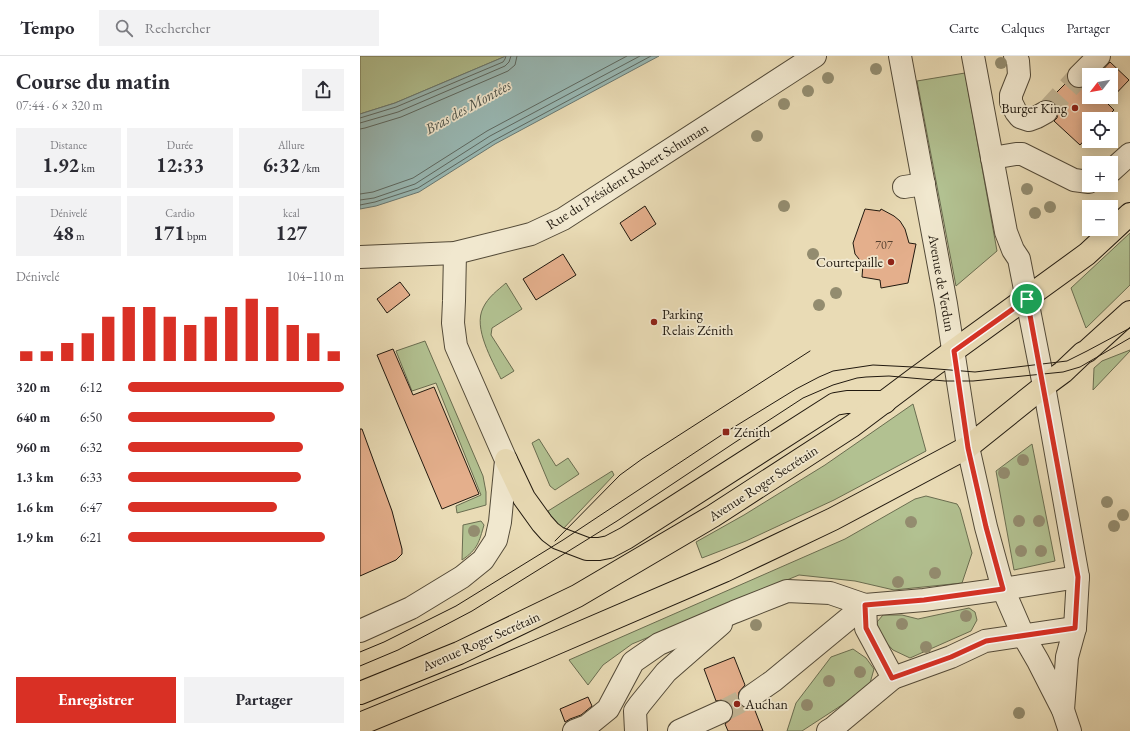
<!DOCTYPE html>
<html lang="fr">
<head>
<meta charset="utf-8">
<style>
	:root { --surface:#fff; --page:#f2f2f3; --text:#2b2b33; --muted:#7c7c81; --line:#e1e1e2; --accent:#d93025 }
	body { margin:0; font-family:"EB Garamond",serif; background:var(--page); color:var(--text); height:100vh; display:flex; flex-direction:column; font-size:15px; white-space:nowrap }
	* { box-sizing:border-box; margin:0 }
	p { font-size:13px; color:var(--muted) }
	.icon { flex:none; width:22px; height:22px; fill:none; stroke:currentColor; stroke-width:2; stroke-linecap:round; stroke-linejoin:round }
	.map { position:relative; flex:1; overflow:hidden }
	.side { display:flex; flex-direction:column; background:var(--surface); width:360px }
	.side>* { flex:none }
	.needle { width:26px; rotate:239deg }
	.fabs { position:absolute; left:722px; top:12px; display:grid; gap:8px }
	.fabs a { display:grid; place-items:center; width:36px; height:36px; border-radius:0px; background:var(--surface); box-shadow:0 2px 10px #0003; font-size:20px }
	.pin { position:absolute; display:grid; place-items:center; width:34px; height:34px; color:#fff; margin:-17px; border:2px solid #fff; border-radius:50%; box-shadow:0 1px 4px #0007 }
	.round { display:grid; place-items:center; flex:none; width:42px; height:42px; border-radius:0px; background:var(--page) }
	.head { display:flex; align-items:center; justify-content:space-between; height:68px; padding:0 16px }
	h1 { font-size:22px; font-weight:700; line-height:30px }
	.stats { display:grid; grid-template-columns:repeat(3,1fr); gap:6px; height:68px; padding:4px 16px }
	.stats div { display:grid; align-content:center; border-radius:0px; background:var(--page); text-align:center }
	.stats b { font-size:20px; font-weight:700 }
	.stats small { font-size:11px; font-weight:400 }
	.stats p { font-size:11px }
	.chart { height:112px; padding:8px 16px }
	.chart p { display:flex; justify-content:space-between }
	.chart svg { width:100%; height:72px; margin-top:4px; stroke:var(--accent); stroke-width:6 }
	.button { display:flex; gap:8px; margin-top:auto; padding:8px 16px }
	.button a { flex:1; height:46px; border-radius:0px; background:var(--accent); color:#fff; font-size:16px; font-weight:700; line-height:46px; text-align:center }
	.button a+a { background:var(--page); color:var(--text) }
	ul { padding:0 16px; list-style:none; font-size:13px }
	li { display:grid; grid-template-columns:64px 48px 1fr; align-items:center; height:30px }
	li i { height:10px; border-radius:5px; background:var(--accent) }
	header { display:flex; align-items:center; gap:24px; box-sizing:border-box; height:56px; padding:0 20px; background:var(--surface); border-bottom:1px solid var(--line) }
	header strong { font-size:19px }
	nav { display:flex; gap:22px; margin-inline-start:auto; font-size:14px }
	.search { width:280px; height:36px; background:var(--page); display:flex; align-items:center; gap:10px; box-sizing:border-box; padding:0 14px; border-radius:0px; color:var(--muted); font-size:15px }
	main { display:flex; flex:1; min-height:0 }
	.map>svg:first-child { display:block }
</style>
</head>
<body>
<header>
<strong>Tempo</strong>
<div class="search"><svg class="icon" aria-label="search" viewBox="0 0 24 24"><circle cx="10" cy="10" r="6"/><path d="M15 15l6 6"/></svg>Rechercher</div>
<nav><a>Carte</a><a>Calques</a><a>Partager</a></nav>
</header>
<main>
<section class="side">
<div class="head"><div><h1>Course du matin</h1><p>07:44 · 6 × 320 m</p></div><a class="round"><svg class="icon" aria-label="share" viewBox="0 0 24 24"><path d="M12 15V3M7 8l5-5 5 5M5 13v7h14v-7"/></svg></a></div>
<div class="stats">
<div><p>Distance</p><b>1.92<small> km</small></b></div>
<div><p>Durée</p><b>12:33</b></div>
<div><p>Allure</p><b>6:32<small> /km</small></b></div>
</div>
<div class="stats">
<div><p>Dénivelé</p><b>48<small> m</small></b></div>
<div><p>Cardio</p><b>171<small> bpm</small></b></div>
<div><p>kcal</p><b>127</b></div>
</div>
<div class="chart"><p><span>Dénivelé</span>104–110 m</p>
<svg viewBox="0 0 160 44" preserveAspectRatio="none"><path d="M5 44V38M15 44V38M25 44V33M35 44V27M45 44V17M55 44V11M65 44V11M75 44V17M85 44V22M95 44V17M105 44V11M115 44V6M125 44V11M135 44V22M145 44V27M155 44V38"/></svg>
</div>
<ul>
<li><b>320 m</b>6:12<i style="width:100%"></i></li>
<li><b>640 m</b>6:50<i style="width:68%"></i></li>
<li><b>960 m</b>6:32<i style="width:81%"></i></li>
<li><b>1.3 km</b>6:33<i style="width:80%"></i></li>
<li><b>1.6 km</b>6:47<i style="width:69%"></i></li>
<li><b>1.9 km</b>6:21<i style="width:91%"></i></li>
</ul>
<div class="button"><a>Enregistrer</a><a>Partager</a></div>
</section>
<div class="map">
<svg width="770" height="675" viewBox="0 0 770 675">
	<rect width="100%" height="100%" fill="#e9dbb5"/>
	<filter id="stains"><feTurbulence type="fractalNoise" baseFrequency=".005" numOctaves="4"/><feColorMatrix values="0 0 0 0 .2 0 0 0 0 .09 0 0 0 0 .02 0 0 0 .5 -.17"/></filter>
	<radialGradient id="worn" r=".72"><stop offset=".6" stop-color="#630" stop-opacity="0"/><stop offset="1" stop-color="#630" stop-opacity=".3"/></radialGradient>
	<!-- green -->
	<g fill="#b2c191" stroke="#6a6d50">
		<path d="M 0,0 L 146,0 L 35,47 L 0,58 Z"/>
		<path d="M 605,17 L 637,195 L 596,230 L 557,25 Z"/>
		<path d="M 770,177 L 770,229 L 726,272 L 711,232 Z"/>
		<path d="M 146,227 L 162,253 L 132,272 L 131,279 L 154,315 L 141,323 C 132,304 113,272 123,252 C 128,241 138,234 146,227 Z"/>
		<path d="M 65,285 L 123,420 L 126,436 L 126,449 L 97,457 L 96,450 L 121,439 L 76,327 L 52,335 L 36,295 Z"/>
		<path d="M 770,294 L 770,295 L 733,334 L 734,312 L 742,305 Z"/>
		<path d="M 553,348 L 566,395 L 474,444 L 386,485 L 342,502 L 336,486 L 384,459 L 465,409 Z"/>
		<path d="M 179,383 L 196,410 L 208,402 L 219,418 L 195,434 L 190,430 L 172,387 Z"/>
		<path d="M 672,388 L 695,505 L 654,514 L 636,415 Z"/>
		<path d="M 252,415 L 254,419 L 203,473 L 192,462 L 188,455 Z"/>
		<path d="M 566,440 L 597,448 L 600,453 L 612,497 L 602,527 L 534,534 L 495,525 L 439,519 L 272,588 L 243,609 L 228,629 L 209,604 L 485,483 L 555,443 Z"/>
		<path d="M 121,465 L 124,469 C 119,486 118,493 102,504 L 103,469 Z"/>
		<path d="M 609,552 L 615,556 L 617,564 L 611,575 L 550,602 L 533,594 L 518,578 L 517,566 L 523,559 L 542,559 L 558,563 Z"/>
		<path d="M 493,593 L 506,602 L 514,613 L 510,627 L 485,647 L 442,675 L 427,675 L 436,647 L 471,601 Z"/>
	</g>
	<!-- water -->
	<path fill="#99b9b5" stroke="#697973" d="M 146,0 L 299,0 L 135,88 L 59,136 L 16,150 L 0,153 L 0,58 L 35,47 Z"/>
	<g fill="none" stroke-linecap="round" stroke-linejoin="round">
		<!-- shore -->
		<g stroke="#5d6962" stroke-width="1">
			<path d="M 0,62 L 36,51 L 143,6 L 145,3 L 146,0"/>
			<path d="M 0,67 L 38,56 L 145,10 L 149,6 L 151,0"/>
			<path d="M 0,73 L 5,72 L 41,61 L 148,15 L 155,9 L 157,0"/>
			<path d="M 0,138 L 13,136 L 53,122 L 127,75 L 267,0"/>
			<path d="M 0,144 L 14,142 L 55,128 L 130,80 L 280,0"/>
			<path d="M 0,149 L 15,146 L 58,132 L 133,85 L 291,0"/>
		</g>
	</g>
	<!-- building -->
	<g fill="#e4af8c" stroke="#21190f">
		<path d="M 750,6 L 769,24 L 747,47 L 754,54 L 745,63 L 729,63 L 729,79 L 720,89 L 694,65 L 697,62 L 698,57 L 697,50 L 693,46 L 689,44 L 708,25 L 710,29 L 716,32 L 723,32 L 729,28 L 729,41 L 751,41 L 751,19 L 738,19 Z"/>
		<path d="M 285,150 L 296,168 L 271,185 L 260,167 Z"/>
		<path d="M 505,153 L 520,155 L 521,153 L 534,160 L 540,165 L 545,173 L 549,187 L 556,188 L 548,227 L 521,232 L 520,224 L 502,221 L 503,208 L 495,198 L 493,187 Z"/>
		<path d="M 203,198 L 216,219 L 176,244 L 163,223 Z"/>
		<path d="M 40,226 L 50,239 L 27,257 L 17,243 Z"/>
		<path d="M 33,293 L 53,339 L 74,331 L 119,438 L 82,453 L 17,299 Z"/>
		<path d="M 0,373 L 2,373 L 32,455 L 42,493 L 42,498 L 36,504 L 0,520 Z"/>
		<path d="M 374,601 L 385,629 L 379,636 L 378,642 L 380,648 L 385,652 L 391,653 L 394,652 L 403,675 L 368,675 L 365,668 L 371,663 L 373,657 L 372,651 L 368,646 L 362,644 L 356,645 L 344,613 Z"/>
		<path d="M 228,641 L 232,650 L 221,659 L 210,663 L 205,666 L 200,653 Z"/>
	</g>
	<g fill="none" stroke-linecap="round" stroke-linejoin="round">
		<!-- minor-tunnel -->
		<g stroke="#c1b494" stroke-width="22" stroke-dasharray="22 11" stroke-linecap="butt">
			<path d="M 686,56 L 719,20"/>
			<path d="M 361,656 L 390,641"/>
		</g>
		<defs>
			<g id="minor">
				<path d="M 540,0 L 586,248 L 608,391 L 626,471 L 643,533 L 663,579 L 678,605 L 703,654 L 710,675"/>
				<path d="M 613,0 L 646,176 L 653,194 L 659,203 L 684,330 L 718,521 L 715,572 L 707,601 L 703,654"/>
				<path d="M 655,0 L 658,5 L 659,19 L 651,39 L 651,46 L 656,56 L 660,61 L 669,64 L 677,61 L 686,56"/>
				<path d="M 719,20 L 739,0"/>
				<path d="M 632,102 L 656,98 L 662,98 L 714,124 L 729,126"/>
				<path d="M 751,115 L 770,98"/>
				<path d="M 544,131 L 564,128"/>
				<path d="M 0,201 L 95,197 L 171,178 L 203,163 L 455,0"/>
				<path d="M 0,575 L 51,552 L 102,521 L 123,504 L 136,484 L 140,466 L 146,404 L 96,290 L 93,267 L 94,245 L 95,197"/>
				<path d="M 390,641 L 413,625 L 505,549 L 564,544 L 643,533 L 718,521"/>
				<path d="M 214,675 L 227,670 L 248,653 L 273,606 L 299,588 L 374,556 L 427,535 L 470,537 L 505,549 L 506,572 L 533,622"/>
				<path d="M 276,675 L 275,655 L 280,648 L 306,616 L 361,568"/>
				<path d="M 319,675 L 361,656"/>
				<path d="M 468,675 L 473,672 L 533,622 L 591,601 L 625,585 L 715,572"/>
			</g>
			<g id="major">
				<path d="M 146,404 L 164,442 L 182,467 L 190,476 L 198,482 L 227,493 L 239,493 L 249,491 L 266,482 L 475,348 L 487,346 L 525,346"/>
				<path d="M 0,637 L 99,597 L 217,540 L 353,460 L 492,370 L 556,322 L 727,198 L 770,158"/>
				<path d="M 0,668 L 171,598 L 364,515 L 473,463 L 608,391 L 684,330 L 703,316 L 723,297 L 727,295 L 770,256"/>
			</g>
		</defs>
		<!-- minor casing -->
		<use href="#minor" stroke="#534a38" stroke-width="24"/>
		<!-- major casing -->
		<use href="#major" stroke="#21190f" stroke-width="24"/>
		<!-- minor -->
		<use href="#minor" stroke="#f1e8cf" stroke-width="22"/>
		<!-- major -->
		<use href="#major" stroke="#e9dbb5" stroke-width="22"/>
		<!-- tram -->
		<g stroke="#21190f" stroke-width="1">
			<path d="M 195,485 L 260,419 L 282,403 L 450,295"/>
			<path d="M 0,596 L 24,586 L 96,550 L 203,484 L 366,376 L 436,333 L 459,321 L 473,315 L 513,309 L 553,311 L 615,316 L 707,305 L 727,295 L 770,272"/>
			<path d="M 0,610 L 38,594 L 112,555 L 257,465 L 374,387 L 443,342 L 473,329 L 497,322 L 506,321 L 529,320 L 585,325 L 613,325 L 703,316 L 720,311 L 770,282"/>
		</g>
	</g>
	<!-- trees -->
	<g fill="#938c6f">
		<circle cx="641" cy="7" r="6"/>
		<circle cx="516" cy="13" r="6"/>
		<circle cx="468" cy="22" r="6"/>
		<circle cx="448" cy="35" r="6"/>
		<circle cx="424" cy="48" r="6"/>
		<circle cx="397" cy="80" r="6"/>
		<circle cx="667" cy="133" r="6"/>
		<circle cx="424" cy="150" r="6"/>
		<circle cx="690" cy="151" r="6"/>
		<circle cx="675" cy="157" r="6"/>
		<circle cx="453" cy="198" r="6"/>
		<circle cx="476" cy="237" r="6"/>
		<circle cx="459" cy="249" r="6"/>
		<circle cx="663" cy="404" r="6"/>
		<circle cx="644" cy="417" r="6"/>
		<circle cx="747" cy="446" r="6"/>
		<circle cx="763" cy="459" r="6"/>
		<circle cx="659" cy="465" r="6"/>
		<circle cx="679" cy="465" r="6"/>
		<circle cx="551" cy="466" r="6"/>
		<circle cx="754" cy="470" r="6"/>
		<circle cx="114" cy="475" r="6"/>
		<circle cx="661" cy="495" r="6"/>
		<circle cx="681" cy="495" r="6"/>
		<circle cx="575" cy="517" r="6"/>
		<circle cx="538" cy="526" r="6"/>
		<circle cx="606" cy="560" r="6"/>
		<circle cx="542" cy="568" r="6"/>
		<circle cx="396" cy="569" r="6"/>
		<circle cx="566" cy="591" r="6"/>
		<circle cx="500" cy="616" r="6"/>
		<circle cx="469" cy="625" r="6"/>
		<circle cx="447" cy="649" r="6"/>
		<circle cx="659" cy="657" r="6"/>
	</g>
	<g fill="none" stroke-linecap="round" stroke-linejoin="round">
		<defs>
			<path id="route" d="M 667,243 L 718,521 L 715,572 L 626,585 L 591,601 L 532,622 L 506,572 L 505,549 L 564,544 L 643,533 L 626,471 L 608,392 L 594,295 Z"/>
		</defs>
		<!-- route casing -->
		<use href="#route" stroke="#fff" stroke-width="8"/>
		<!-- route -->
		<use href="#route" stroke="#d93025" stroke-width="5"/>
	</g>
	<!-- markers -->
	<g fill="#8f2418" stroke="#f1e8cf" stroke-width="1.5">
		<circle cx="715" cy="52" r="4"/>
		<circle cx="531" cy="206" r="4"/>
		<circle cx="294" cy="266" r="4"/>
		<rect x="362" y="372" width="8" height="8" rx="2"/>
		<circle cx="377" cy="648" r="4"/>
	</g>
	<g text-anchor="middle" stroke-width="3.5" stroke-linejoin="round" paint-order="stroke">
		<!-- number labels -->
		<g font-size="12" fill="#523e2e">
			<text x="524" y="193">707</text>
		</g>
		<!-- poi labels -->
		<g font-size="14" fill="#21190f" stroke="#f1e8cf" text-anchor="start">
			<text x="707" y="57" text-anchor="end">Burger King</text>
			<text x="523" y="211" text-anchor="end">Courtepaille</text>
			<text x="302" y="263">Parking<tspan x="302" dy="16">Relais Zénith</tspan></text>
			<text x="374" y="381">Zénith</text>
			<text x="385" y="653">Auchan</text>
		</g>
		<!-- street labels -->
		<g font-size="14" fill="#21190f" stroke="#f1e8cf">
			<text transform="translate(267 120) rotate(-32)" y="5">Rue du Président Robert Schuman</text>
			<text transform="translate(582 227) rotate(80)" y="5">Avenue de Verdun</text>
			<text transform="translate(403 427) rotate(-33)" y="5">Avenue Roger Secrétain</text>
			<text transform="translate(121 585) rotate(-24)" y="5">Avenue Roger Secrétain</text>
		</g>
		<!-- water labels -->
		<g font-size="15" font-style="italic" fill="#4b5149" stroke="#f1e8cf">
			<text transform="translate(108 51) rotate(-29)" y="5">Bras des Montées</text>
		</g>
	</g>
	<rect width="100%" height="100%" filter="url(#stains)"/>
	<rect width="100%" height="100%" fill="url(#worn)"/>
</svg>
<div class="fabs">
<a><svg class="needle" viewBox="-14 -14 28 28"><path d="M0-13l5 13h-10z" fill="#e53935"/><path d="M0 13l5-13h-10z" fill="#7c7c81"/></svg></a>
<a><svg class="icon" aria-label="locate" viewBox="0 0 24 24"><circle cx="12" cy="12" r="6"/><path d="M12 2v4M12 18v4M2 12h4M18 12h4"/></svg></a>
<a>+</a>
<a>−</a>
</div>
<div class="pin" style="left:667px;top:243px;background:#1e9e55"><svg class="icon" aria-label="arrive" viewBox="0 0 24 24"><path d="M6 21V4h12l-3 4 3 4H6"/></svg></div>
</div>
</main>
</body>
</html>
